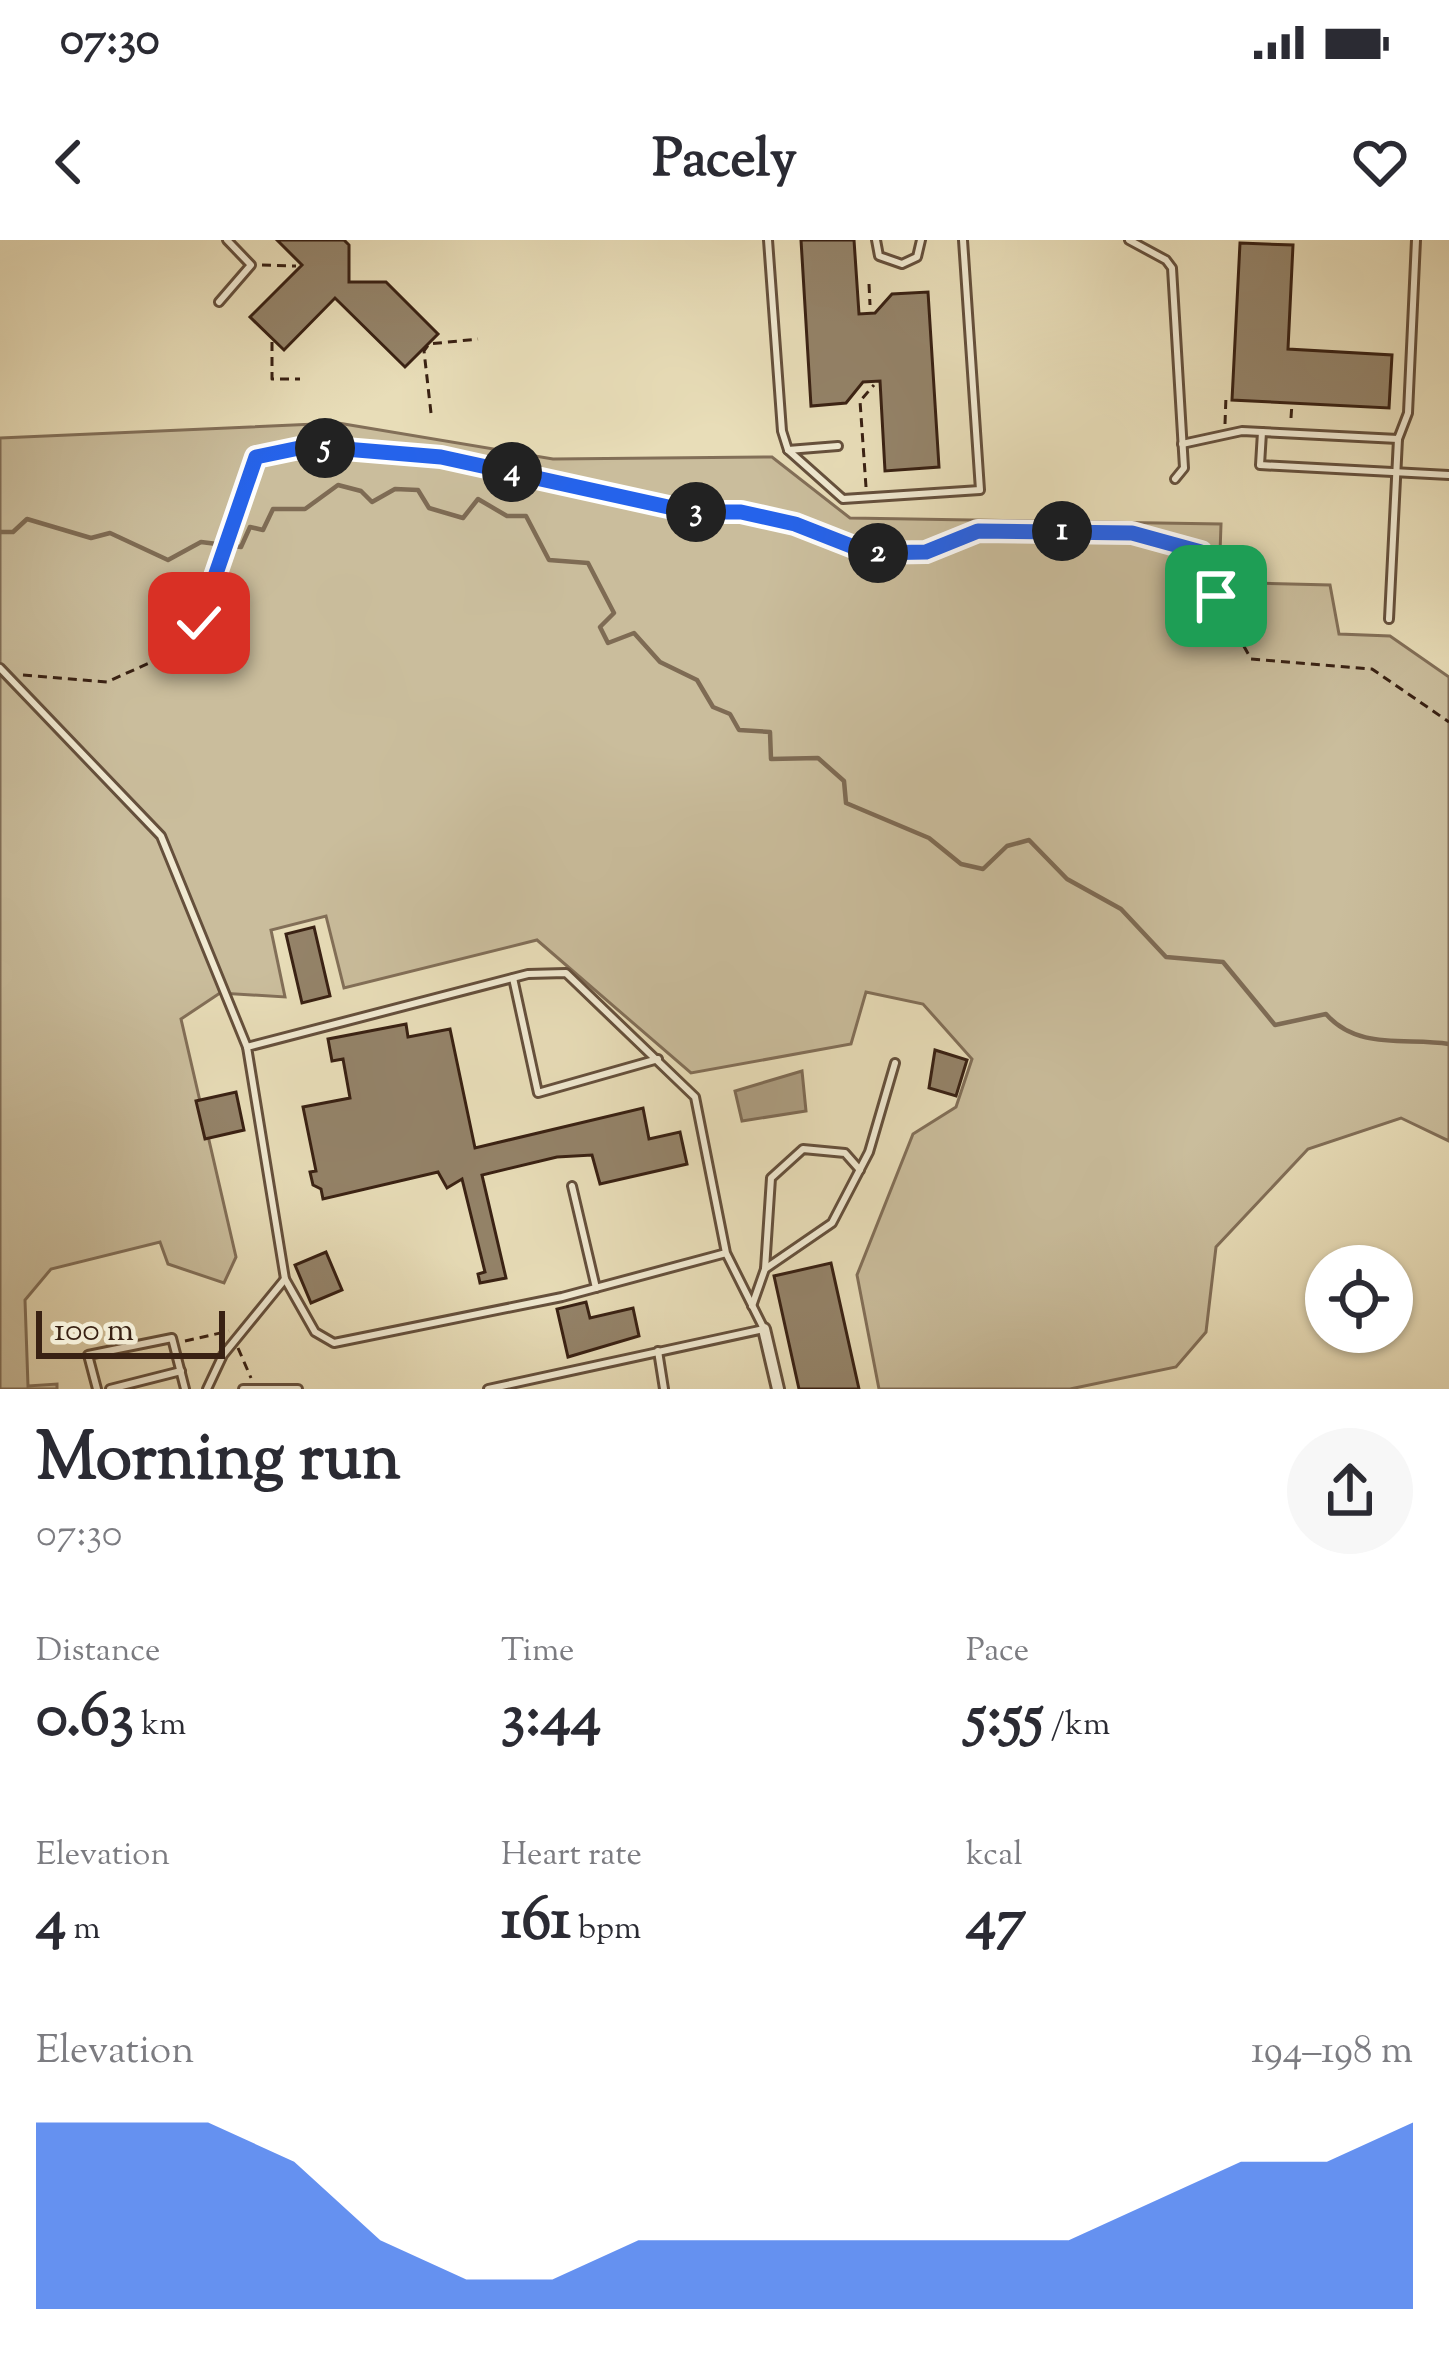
<!DOCTYPE html>
<html lang="en">
<head>
<meta charset="utf-8">
<style>
	:root { --surface:#fff; --page:#f7f7f7; --text:#2b2b33; --muted:#7c7c81; --accent:#2563eb }
	body { margin:0; font-family:"Sorts Mill Goudy",serif; background:var(--page); color:var(--text); height:100vh; display:flex; flex-direction:column; font-size:45px; white-space:nowrap }
	* { box-sizing:border-box; margin:0 }
	p { font-size:39px; color:var(--muted) }
	.icon { flex:none; width:66px; height:66px; fill:none; stroke:currentColor; stroke-width:2; stroke-linecap:round; stroke-linejoin:round }
	.map { position:relative; height:1149px; overflow:hidden }
	.panel { display:flex; flex-direction:column; background:var(--surface); flex:1 }
	.panel>* { flex:none }
	.tools { position:absolute; left:1305px; top:1005px; display:grid; gap:24px }
	.tools a { display:grid; place-items:center; width:108px; height:108px; border-radius:50%; background:var(--surface); box-shadow:0 3px 9px #0004; font-size:60px }
	.scale { position:absolute; left:36px; bottom:30px; width:189px; box-sizing:border-box; padding-left:12px; border:6px solid #392113; border-top:0; font-size:33px; line-height:42px; white-space:nowrap; color:#392113; -webkit-text-stroke:9px #f0e9d1; paint-order:stroke }
	.pin { position:absolute; display:grid; place-items:center; width:102px; height:102px; color:#fff; margin:-51px; border-radius:24px; box-shadow:0 6px 18px #0006 }
	.km { position:absolute; width:60px; height:60px; margin:-30px; border-radius:50%; background:#222; color:#fff; font-size:33px; line-height:60px; text-align:center }
	.round { display:grid; place-items:center; flex:none; width:126px; height:126px; border-radius:63px; background:var(--page) }
	.headline { display:flex; align-items:center; justify-content:space-between; height:204px; padding:0 36px }
	h1 { font-size:66px; font-weight:800; line-height:90px }
	.stats { display:grid; grid-template-columns:repeat(3,1fr); gap:18px; height:204px; padding:12px 36px }
	.stats div { display:grid; align-content:center }
	.stats b { font-size:60px; font-weight:800 }
	.stats small { font-size:33px; font-weight:400 }
	.stats p { font-size:33px }
	.chart { height:336px; padding:24px 36px }
	.chart p { display:flex; justify-content:space-between }
	.chart svg { width:100%; height:216px; margin-top:12px; fill:var(--accent); opacity:.7 }
	.status { display:flex; justify-content:space-between; align-items:center; height:84px; padding:0 60px; background:var(--surface); direction:ltr }
	.status svg { height:33px; fill:currentColor }
	header { display:flex; justify-content:space-between; align-items:center; height:156px; padding:0 36px; background:var(--surface); font-size:54px; font-weight:800 }
	.map>svg:first-child { display:block }
</style>
</head>
<body>
<div class="status"><b>07:30</b><svg viewBox="0 0 49 12"><path d="M0 12V9h3v3zM5 12V6h3v6zM10 12V3h3v9zM15 12V0h3v12zM26 1h20v11H26zM47 4h2v5h-2z"/></svg></div>
<header><svg class="icon" aria-label="back" viewBox="0 0 24 24"><path d="M15 5l-7 7 7 7"/></svg>Pacely<svg class="icon" aria-label="heart" viewBox="0 0 24 24"><path d="M12 20l-8-8c-3-5 5-10 8-4 3-6 11-1 8 4z"/></svg></header>
<div class="map">
<svg width="1449" height="1149" viewBox="0 0 1449 1149">
	<rect width="100%" height="100%" fill="#e8ddb8"/>
	<filter id="stains"><feTurbulence type="fractalNoise" baseFrequency=".00167" numOctaves="4"/><feColorMatrix values="0 0 0 0 .2 0 0 0 0 .09 0 0 0 0 .02 0 0 0 .5 -.17"/></filter>
	<radialGradient id="worn" r=".72"><stop offset=".6" stop-color="#630" stop-opacity="0"/><stop offset="1" stop-color="#630" stop-opacity=".3"/></radialGradient>
	<!-- green -->
	<path fill="#cabd9c" stroke="#826f58" stroke-width="3" d="M 338,183 L 553,219 L 772,217 L 850,278 L 1221,284 L 1219,342 L 1330,345 L 1339,394 L 1390,396 L 1449,437 L 1449,901 L 1401,878 L 1308,909 L 1216,1007 L 1206,1092 L 1176,1127 L 1070,1149 L 879,1149 L 857,1035 L 913,894 L 956,867 L 972,819 L 923,764 L 866,752 L 851,804 L 691,833 L 537,700 L 344,748 L 326,676 L 271,690 L 285,757 L 220,753 L 181,779 L 236,1017 L 224,1043 L 168,1024 L 160,1002 L 51,1029 L 25,1060 L 28,1146 L 57,1144 L 57,1149 L 0,1149 L 0,198 Z"/>
	<!-- water -->
	<path fill="#ac9d80" stroke="#7e6b54" stroke-width="3" d="M 802,831 L 806,871 L 742,881 L 735,851 Z"/>
	<g fill="none" stroke-linecap="round" stroke-linejoin="round">
		<!-- stream -->
		<path stroke="#7e6b54" stroke-width="4.5" d="M 0,292 L 13,292 L 27,279 L 91,298 L 110,293 L 168,320 L 201,302 L 241,307 L 250,287 L 263,290 L 273,269 L 305,269 L 338,245 L 361,251 L 372,262 L 395,249 L 418,250 L 429,268 L 463,278 L 478,259 L 507,276 L 526,276 L 549,320 L 588,323 L 614,373 L 600,387 L 608,403 L 634,393 L 660,422 L 697,440 L 713,467 L 730,474 L 739,490 L 770,492 L 771,519 L 818,518 L 844,541 L 846,563 L 929,598 L 961,624 L 983,629 L 1007,606 L 1029,600 L 1067,639 L 1121,669 L 1166,717 L 1223,722 L 1275,785 L 1326,774 C 1358,811 1408,797 1449,804"/>
	</g>
	<!-- building -->
	<g fill="#948369" stroke="#392113" stroke-width="3">
		<path d="M 277,0 L 344,0 L 349,5 L 349,42 L 386,42 L 438,94 L 405,127 L 335,58 L 284,110 L 250,77 L 302,25 Z"/>
		<path d="M 801,0 L 854,0 L 859,74 L 875,73 L 892,54 L 928,52 L 939,227 L 885,231 L 880,141 L 863,142 L 846,163 L 811,166 Z"/>
		<path d="M 1240,3 L 1293,5 L 1288,109 L 1392,115 L 1389,168 L 1232,160 Z"/>
		<path d="M 314,687 L 330,756 L 302,763 L 286,694 Z"/>
		<path d="M 406,784 L 408,797 L 450,789 L 475,908 L 643,868 L 649,899 L 680,892 L 687,924 L 600,944 L 592,915 L 557,917 L 482,935 L 506,1038 L 480,1043 L 478,1034 L 485,1032 L 462,939 L 447,948 L 438,932 L 323,959 L 321,949 L 313,945 L 310,932 L 316,931 L 303,867 L 350,858 L 343,819 L 332,821 L 328,799 Z"/>
		<path d="M 935,810 L 967,820 L 956,856 L 929,848 Z"/>
		<path d="M 236,852 L 244,890 L 205,899 L 196,861 Z"/>
		<path d="M 326,1012 L 342,1050 L 311,1063 L 295,1025 Z"/>
		<path d="M 831,1023 L 859,1149 L 799,1149 L 774,1036 Z"/>
		<path d="M 586,1062 L 590,1078 L 633,1068 L 639,1096 L 568,1117 L 557,1069 Z"/>
	</g>
	<g fill="none" stroke-linecap="round" stroke-linejoin="round">
		<defs>
			<g id="lane">
				<path d="M 768,0 L 782,191 L 788,210 L 843,259 L 980,250 L 963,0"/>
				<path d="M 876,0 L 879,16 L 902,24 L 917,17 L 921,0"/>
				<path d="M 1129,0 L 1166,20 L 1172,28 L 1184,228 L 1175,239"/>
				<path d="M 219,62 L 251,25 L 227,0"/>
				<path d="M 1262,192 L 1260,225 L 1449,235"/>
				<path d="M 1182,204 L 1242,191 L 1398,199 L 1408,173 L 1416,0"/>
				<path d="M 788,210 L 838,206"/>
				<path d="M 1389,379 L 1398,199"/>
				<path d="M 0,428 L 161,596 L 247,807"/>
				<path d="M 513,738 L 538,853 L 658,819"/>
				<path d="M 572,946 L 596,1048"/>
				<path d="M 765,1029 L 771,938 L 803,909 L 845,913 L 860,930"/>
				<path d="M 752,1066 L 765,1029 L 832,983 L 869,912 L 895,823"/>
				<path d="M 658,1111 L 664,1149"/>
				<path d="M 97,1149 L 88,1115 L 172,1098 L 185,1149"/>
				<path d="M 110,1149 L 181,1131"/>
				<path d="M 207,1149 L 223,1115 L 285,1039"/>
				<path d="M 243,1149 L 298,1149"/>
				<path d="M 488,1149 L 764,1089 L 726,1013 L 695,857 L 566,733 L 528,734 L 247,807 L 285,1039 L 315,1092 L 334,1103 L 562,1057 L 726,1013"/>
			</g>
			<path id="street" d="M 764,1089 L 778,1149"/>
		</defs>
		<!-- lane casing -->
		<use href="#lane" stroke="#65503c" stroke-width="12"/>
		<!-- street casing -->
		<use href="#street" stroke="#65503c" stroke-width="16"/>
		<!-- path -->
		<g stroke="#392113" stroke-width="3" stroke-dasharray="9 6" stroke-linecap="butt">
			<path d="M 262,25 L 296,26"/>
			<path d="M 869,44 L 870,65"/>
			<path d="M 272,102 L 272,139 L 300,139"/>
			<path d="M 431,173 L 424,111 L 429,104 L 478,99"/>
			<path d="M 1291,178 L 1292,163"/>
			<path d="M 1225,184 L 1226,156"/>
			<path d="M 866,247 L 860,161 L 874,145"/>
			<path d="M 23,435 L 107,442 L 158,419 L 199,383 L 256,217 L 309,206 L 441,217 L 691,272 L 741,272 L 795,284 L 869,313 L 926,312 L 978,291 L 1133,293 L 1201,312 L 1216,356 L 1251,419 L 1372,429 L 1449,482"/>
			<path d="M 185,1101 L 229,1091"/>
			<path d="M 238,1108 L 251,1138"/>
		</g>
		<!-- lane -->
		<use href="#lane" stroke="#f0e9d1" stroke-width="6"/>
		<!-- street -->
		<use href="#street" stroke="#f0e9d1" stroke-width="10"/>
	</g>
	<g fill="none" stroke-linecap="round" stroke-linejoin="round">
		<defs>
			<path id="route" d="M 199,383 L 256,217 L 309,206 L 441,217 L 691,272 L 741,272 L 795,284 L 869,313 L 926,312 L 978,291 L 1132,293 L 1201,312 L 1216,356"/>
		</defs>
		<!-- route casing -->
		<use href="#route" stroke="#fff" stroke-width="24"/>
		<!-- route -->
		<use href="#route" stroke="#2563eb" stroke-width="15"/>
	</g>
	<rect width="100%" height="100%" filter="url(#stains)"/>
	<rect width="100%" height="100%" fill="url(#worn)"/>
</svg>
<div class="tools">
<a><svg class="icon" aria-label="locate" viewBox="0 0 24 24"><circle cx="12" cy="12" r="6"/><path d="M12 2v4M12 18v4M2 12h4M18 12h4"/></svg></a>
</div>
<div class="scale">100 m</div>
<div class="pin" style="left:1216px;top:356px;background:#1e9e55"><svg class="icon" aria-label="arrive" viewBox="0 0 24 24"><path d="M6 21V4h12l-3 4 3 4H6"/></svg></div>
<div class="pin" style="left:199px;top:383px;background:#d93025"><svg class="icon" aria-label="check" viewBox="0 0 24 24"><path d="M5 12l5 5 9-10"/></svg></div>
<b class="km" style="left:1062px;top:291px">1</b>
<b class="km" style="left:878px;top:313px">2</b>
<b class="km" style="left:696px;top:272px">3</b>
<b class="km" style="left:512px;top:232px">4</b>
<b class="km" style="left:325px;top:208px">5</b>
</div>
<section class="panel">
<div class="headline"><div><h1>Morning run</h1><p>07:30</p></div><a class="round"><svg class="icon" aria-label="share" viewBox="0 0 24 24"><path d="M12 15V3M7 8l5-5 5 5M5 13v7h14v-7"/></svg></a></div>
<div class="stats">
<div><p>Distance</p><b>0.63<small> km</small></b></div>
<div><p>Time</p><b>3:44</b></div>
<div><p>Pace</p><b>5:55<small> /km</small></b></div>
</div>
<div class="stats">
<div><p>Elevation</p><b>4<small> m</small></b></div>
<div><p>Heart rate</p><b>161<small> bpm</small></b></div>
<div><p>kcal</p><b>47</b></div>
</div>
<div class="chart"><p><span>Elevation</span>194–198 m</p>
<svg viewBox="0 0 160 44" preserveAspectRatio="none"><path d="M0 44V6L10 6L20 6L30 14L40 30L50 38L60 38L70 30L80 30L90 30L100 30L110 30L120 30L130 22L140 14L150 14L160 6V44z"/></svg>
</div>
</section>
</body>
</html>
